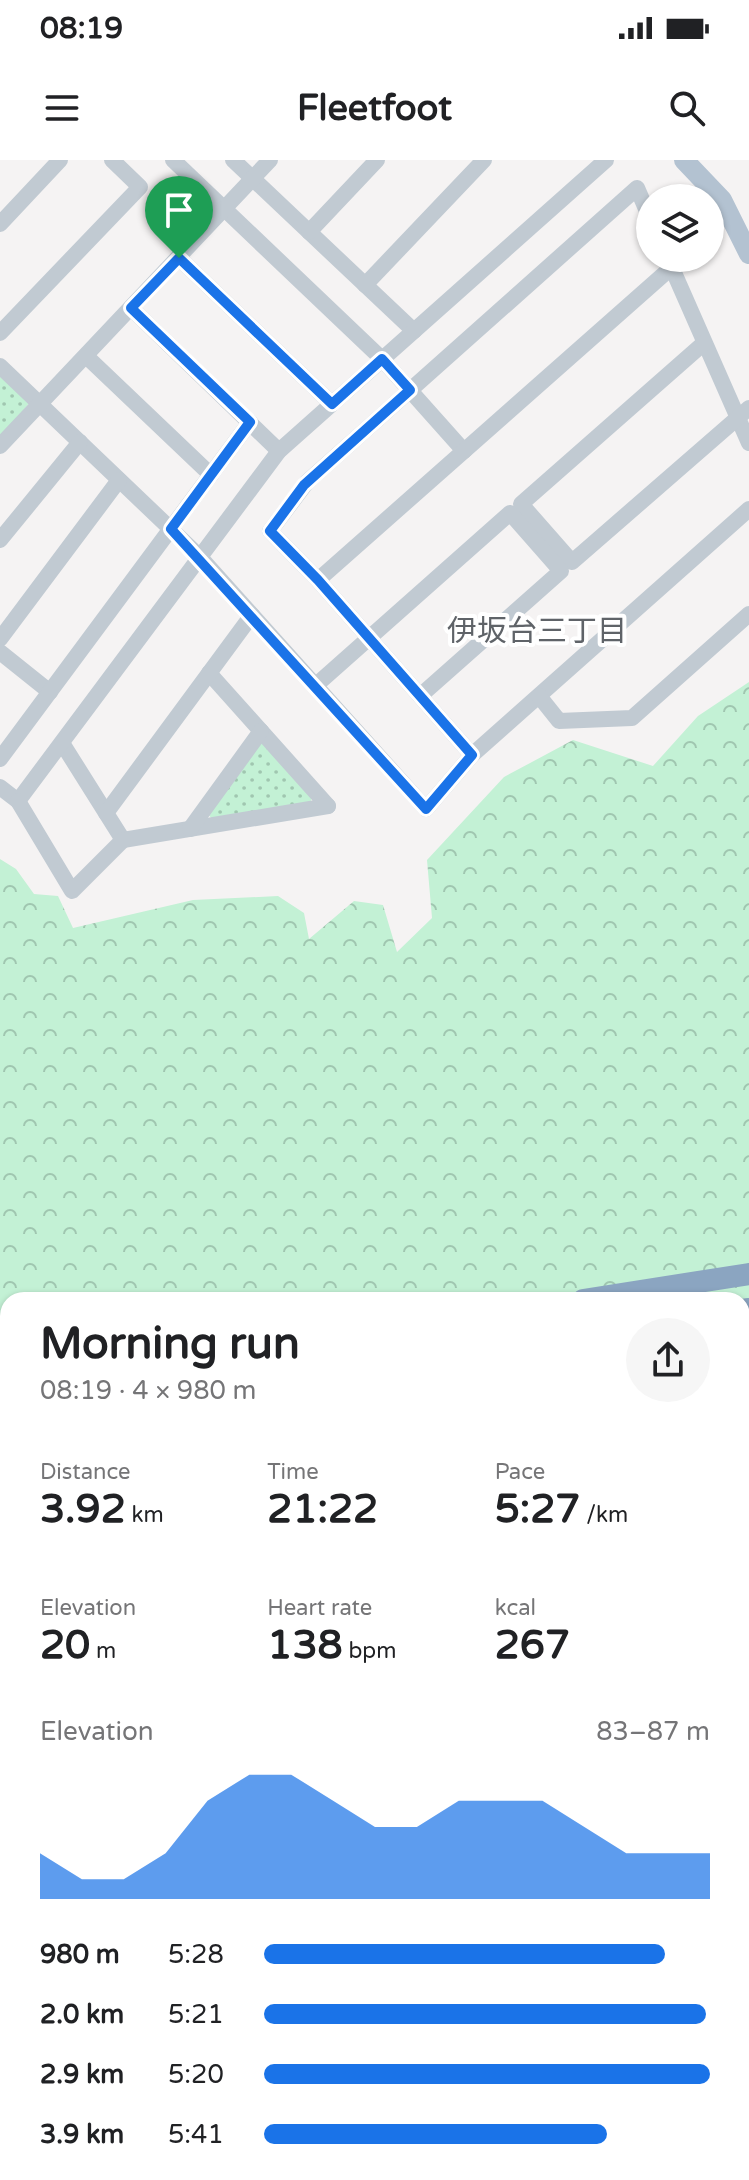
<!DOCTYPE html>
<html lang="en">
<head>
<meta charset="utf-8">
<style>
	:root { --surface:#fff; --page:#f6f6f6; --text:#202124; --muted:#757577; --accent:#1a73e8 }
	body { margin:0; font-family:"Varela Round","Noto Sans JP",sans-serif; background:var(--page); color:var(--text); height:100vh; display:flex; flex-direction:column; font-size:30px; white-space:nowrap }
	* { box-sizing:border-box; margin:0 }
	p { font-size:26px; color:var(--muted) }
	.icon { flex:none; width:44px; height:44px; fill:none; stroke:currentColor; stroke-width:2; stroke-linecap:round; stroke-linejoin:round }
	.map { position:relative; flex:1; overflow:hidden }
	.side { position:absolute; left:0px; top:1132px; width:750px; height:888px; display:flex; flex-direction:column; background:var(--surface); border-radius:24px 24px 0 0; box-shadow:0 2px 6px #0004 }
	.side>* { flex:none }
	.buttons { position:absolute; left:636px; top:24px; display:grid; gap:16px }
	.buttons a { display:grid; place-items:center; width:88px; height:88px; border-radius:50%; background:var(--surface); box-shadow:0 2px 6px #0004; font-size:40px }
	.pin { position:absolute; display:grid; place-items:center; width:68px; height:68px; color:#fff; margin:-82px -34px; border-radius:50% 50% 50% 0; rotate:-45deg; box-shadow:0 0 8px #0007 }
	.pin .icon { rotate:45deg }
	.round { display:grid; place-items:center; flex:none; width:84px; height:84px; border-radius:42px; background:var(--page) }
	.head { display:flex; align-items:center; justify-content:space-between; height:136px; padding:0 40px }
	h1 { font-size:44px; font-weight:800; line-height:60px }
	.figures { display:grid; grid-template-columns:repeat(3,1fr); gap:12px; height:136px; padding:8px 40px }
	.figures div { display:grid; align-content:center }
	.figures b { font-size:40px; font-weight:800 }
	.figures small { font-size:22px; font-weight:400 }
	.figures p { font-size:22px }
	.chart { height:224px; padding:16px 40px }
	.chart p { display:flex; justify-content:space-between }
	.chart svg { width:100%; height:144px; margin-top:8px; fill:var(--accent); opacity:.7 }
	ul { padding:0 40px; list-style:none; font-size:26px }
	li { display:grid; grid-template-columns:128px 96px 1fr; align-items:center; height:60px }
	li i { height:20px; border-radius:10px; background:var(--accent) }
	.status { display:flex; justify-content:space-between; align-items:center; height:56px; padding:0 40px; background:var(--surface); direction:ltr }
	.status svg { height:22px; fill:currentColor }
	header { display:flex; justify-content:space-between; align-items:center; height:104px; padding:0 40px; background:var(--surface); font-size:36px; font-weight:800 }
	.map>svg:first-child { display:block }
</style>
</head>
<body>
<div class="status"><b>08:19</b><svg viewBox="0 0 49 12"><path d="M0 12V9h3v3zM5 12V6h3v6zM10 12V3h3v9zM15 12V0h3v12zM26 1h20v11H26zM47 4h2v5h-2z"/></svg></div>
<header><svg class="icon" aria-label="menu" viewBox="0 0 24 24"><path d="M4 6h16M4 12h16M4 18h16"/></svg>Fleetfoot<svg class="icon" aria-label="search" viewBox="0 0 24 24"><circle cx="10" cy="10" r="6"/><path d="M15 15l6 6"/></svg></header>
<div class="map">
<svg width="749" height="2020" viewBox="0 0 749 2020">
	<defs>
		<pattern id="green-dots" width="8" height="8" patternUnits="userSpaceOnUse" patternTransform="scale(2)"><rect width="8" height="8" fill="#c3f1d5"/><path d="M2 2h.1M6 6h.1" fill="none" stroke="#a0c6b0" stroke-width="1.8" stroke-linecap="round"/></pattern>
		<pattern id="forest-crowns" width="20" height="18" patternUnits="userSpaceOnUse" patternTransform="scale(2)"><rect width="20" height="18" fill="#c3f1d5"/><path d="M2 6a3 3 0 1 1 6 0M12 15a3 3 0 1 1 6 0" fill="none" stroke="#a0c6b0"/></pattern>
		<pattern id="water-waves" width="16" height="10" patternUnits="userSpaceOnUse" patternTransform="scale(2)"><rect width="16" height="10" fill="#90daee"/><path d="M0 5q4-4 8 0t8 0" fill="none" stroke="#78b4c4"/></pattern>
	</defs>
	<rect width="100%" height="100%" fill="#f5f3f3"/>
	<!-- green -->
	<g fill="url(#green-dots)">
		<path d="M 0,214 L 30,242 L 0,279 Z"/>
		<path d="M 264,582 L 312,636 L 310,644 L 213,660 L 207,653 L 260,583 Z"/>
	</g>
	<!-- forest -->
	<path fill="url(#forest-crowns)" d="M 749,522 L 749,1433 L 742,1424 L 742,1140 L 8,1140 L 8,1591 L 0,1610 L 0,699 L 16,709 L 34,734 L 58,736 L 73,768 L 193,740 L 278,736 L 304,753 L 309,779 L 354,741 L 383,745 L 397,792 L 432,758 L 427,700 L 504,617 L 573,580 L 653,606 L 698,556 Z"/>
	<!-- water -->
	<g fill="url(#water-waves)">
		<path d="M 742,1630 L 749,1636 L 749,2020 L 0,2020 L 0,1928 L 8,1925 L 8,2012 L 742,2012 Z"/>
		<path d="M 8,1638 L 8,1896 L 0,1891 L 0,1644 Z"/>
	</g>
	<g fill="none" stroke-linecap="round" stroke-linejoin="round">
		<!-- minor -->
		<g stroke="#c1cad2" stroke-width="16">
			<path d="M 173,0 L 382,199 L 464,291"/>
			<path d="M 233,0 L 414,171"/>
			<path d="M 0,64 L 60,0"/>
			<path d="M 309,72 L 377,0"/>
			<path d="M 179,98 L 332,244"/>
			<path d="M 668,99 L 749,283"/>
			<path d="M 365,125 L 484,0"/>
			<path d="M 131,148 L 279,291"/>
			<path d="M 0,173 L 140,27 L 112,0"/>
			<path d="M 704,183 L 521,344 L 572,402 L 749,248"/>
			<path d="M 86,196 L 211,315"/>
			<path d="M 0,206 L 200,397 L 426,649 L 472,595 L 749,349"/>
			<path d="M 0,286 L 270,0"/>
			<path d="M 0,380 L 80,282"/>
			<path d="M 318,420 L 672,107"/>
			<path d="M 0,479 L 119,320"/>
			<path d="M 0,492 L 50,532"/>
			<path d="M 209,513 L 328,646"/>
			<path d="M 315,526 L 510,353 L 561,411 L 420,536"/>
			<path d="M 539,536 L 559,561 L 632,558 L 749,454"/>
			<path d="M 62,583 L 123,680 L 328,646"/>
			<path d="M 472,595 L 318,420 L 270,371 L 307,322 L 637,28 L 650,58"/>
			<path d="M 0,599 L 250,262"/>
			<path d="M 0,627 L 18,641 L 279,291 L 606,0"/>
			<path d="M 18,641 L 72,731 L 123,680"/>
			<path d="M 106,653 L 252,455"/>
			<path d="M 190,669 L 261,571"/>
			<path d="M 0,1361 L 8,1351"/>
			<path d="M 742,1461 L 749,1460"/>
			<path d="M 742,1574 L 749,1579"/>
		</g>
		<!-- major -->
		<path stroke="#b3c2d1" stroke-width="20" d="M 684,0 L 722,40 L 749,94"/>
		<!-- highway -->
		<g stroke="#8ba5c1" stroke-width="22">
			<path d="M 583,1140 L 749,1114"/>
			<path d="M 742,1150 L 749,1149"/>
			<path d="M 0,1228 L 8,1227"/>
			<path d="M 0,1251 L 8,1250"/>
		</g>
	</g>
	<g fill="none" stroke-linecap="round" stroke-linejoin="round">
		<defs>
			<path id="route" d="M 179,98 L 332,244 L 382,199 L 410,230 L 304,325 L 270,371 L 318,420 L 472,595 L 426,649 L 171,369 L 250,262 L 131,148 Z"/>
		</defs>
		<!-- route casing -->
		<use href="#route" stroke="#fff" stroke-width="16"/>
		<!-- route -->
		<use href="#route" stroke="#1a73e8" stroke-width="10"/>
	</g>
	<g text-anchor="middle" stroke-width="8" stroke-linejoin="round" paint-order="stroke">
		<!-- neighbourhood labels -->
		<g font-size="30" fill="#5f6368" stroke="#fff">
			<text x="537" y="481">伊坂台三丁目</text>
		</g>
	</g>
</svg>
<div class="buttons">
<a><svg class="icon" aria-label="layers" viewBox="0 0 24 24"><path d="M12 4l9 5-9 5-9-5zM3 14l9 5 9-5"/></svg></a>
</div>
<div class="pin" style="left:179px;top:98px;background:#1e9e55"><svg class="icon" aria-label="arrive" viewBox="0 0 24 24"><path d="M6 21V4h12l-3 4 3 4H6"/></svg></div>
<section class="side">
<div class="head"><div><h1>Morning run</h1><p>08:19 · 4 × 980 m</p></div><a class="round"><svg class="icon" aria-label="share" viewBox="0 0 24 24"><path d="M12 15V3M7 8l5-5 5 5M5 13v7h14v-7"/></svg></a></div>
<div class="figures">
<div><p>Distance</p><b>3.92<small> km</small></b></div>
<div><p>Time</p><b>21:22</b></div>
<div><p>Pace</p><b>5:27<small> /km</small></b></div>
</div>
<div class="figures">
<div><p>Elevation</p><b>20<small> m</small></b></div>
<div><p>Heart rate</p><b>138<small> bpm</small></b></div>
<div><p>kcal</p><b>267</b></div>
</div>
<div class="chart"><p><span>Elevation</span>83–87 m</p>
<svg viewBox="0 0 160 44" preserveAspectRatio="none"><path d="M0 44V30L10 38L20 38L30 30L40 14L50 6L60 6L70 14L80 22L90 22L100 14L110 14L120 14L130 22L140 30L150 30L160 30V44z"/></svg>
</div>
<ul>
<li><b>980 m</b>5:28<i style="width:90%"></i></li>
<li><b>2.0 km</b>5:21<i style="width:99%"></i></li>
<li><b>2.9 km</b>5:20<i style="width:100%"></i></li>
<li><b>3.9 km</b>5:41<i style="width:77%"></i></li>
</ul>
</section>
</div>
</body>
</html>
